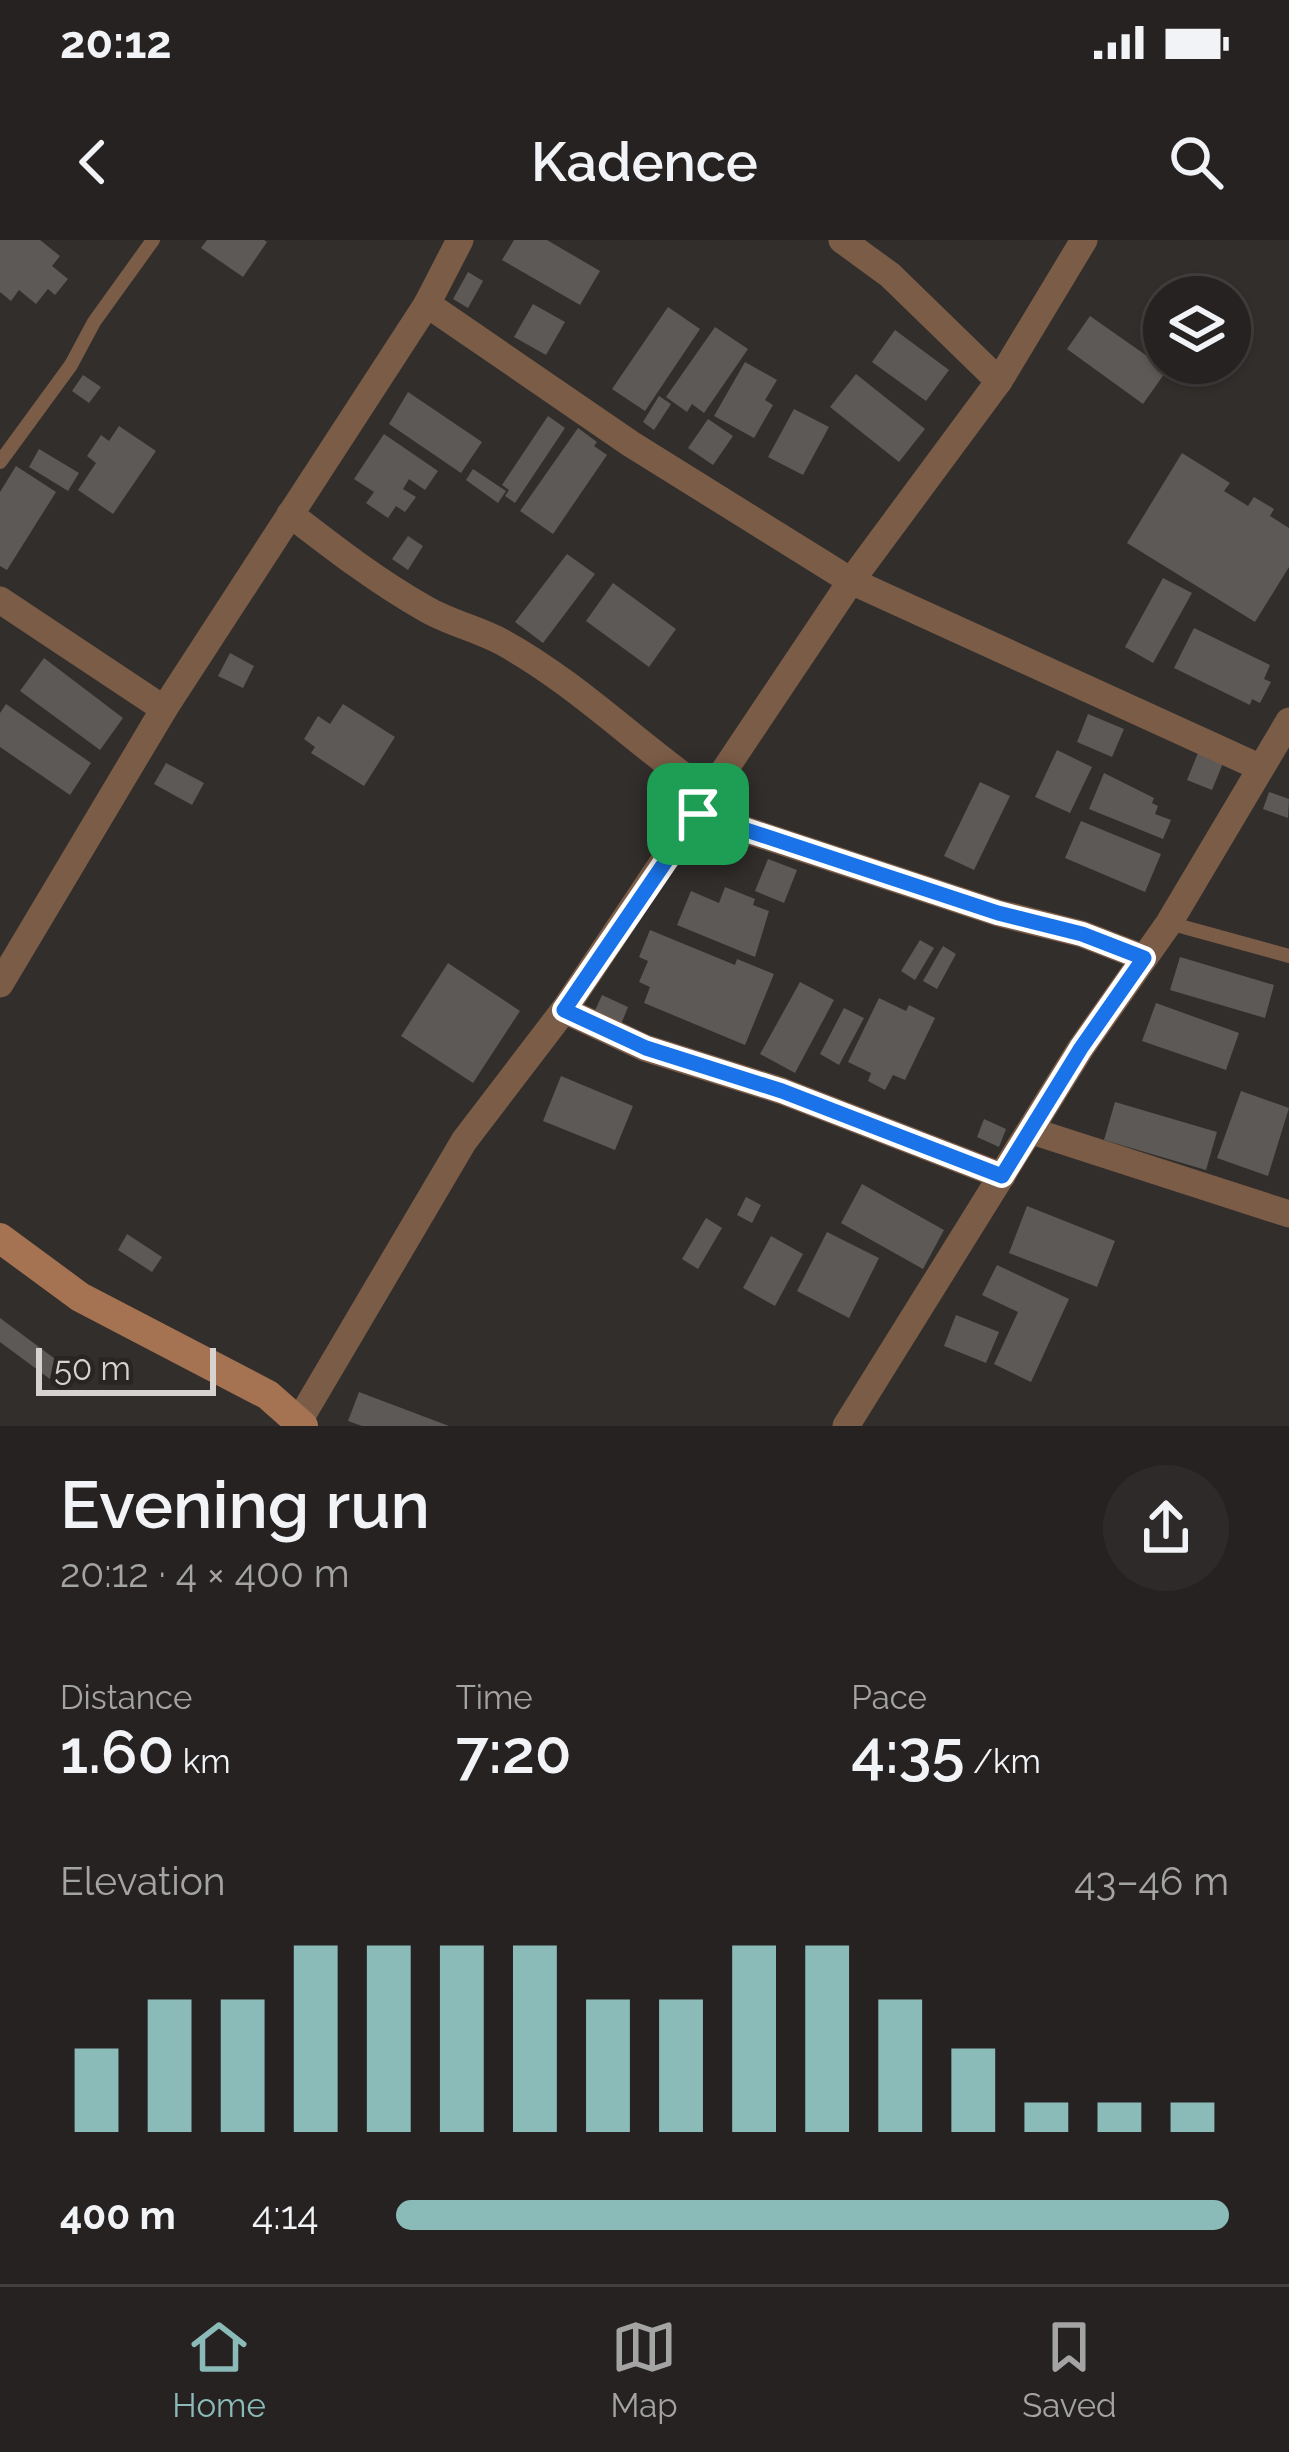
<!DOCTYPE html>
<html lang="en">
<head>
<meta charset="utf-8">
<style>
	:root { --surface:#262221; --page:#2e2a2a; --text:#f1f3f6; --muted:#a4a4a5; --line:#423f3f; --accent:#8bbbb9 }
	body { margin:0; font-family:Raleway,sans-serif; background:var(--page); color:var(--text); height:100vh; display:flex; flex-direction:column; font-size:45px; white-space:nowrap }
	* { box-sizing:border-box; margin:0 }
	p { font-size:39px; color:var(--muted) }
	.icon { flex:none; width:66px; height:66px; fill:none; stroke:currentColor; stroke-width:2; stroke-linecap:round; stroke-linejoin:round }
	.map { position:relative; height:1186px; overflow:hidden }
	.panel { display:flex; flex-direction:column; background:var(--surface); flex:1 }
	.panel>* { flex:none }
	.controls { position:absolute; left:1143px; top:36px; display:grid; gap:24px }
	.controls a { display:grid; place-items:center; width:108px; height:108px; border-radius:50%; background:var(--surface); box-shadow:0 3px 9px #0004,0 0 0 3px var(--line); font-size:60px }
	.scale { position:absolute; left:36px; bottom:30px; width:180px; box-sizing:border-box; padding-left:12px; border:6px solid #d5d2d0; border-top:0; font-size:33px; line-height:42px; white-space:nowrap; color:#d5d2d0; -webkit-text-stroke:9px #282522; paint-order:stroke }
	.pin { position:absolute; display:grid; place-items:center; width:102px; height:102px; color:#fff; margin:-51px; border-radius:24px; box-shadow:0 6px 18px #0006 }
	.round { display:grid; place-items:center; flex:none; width:126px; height:126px; border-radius:63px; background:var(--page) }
	.overview { display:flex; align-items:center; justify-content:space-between; height:204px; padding:0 60px }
	h1 { font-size:66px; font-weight:600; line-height:90px }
	.stats { display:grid; grid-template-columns:repeat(3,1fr); gap:18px; height:204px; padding:12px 60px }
	.stats div { display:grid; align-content:center }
	.stats b { font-size:60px; font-weight:600 }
	.stats small { font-size:33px; font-weight:400 }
	.stats p { font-size:33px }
	.chart { height:336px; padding:24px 60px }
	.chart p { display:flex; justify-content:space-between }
	.chart svg { width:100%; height:216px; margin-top:12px; stroke:var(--accent); stroke-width:6 }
	ul { padding:0 60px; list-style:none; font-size:39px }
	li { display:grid; grid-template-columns:192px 144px 1fr; align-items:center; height:90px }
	li i { height:30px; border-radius:15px; background:var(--accent) }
	.status { display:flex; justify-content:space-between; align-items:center; height:84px; padding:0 60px; background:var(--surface); direction:ltr }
	.status svg { height:33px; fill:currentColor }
	header { display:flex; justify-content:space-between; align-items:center; height:156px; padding:0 60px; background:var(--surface); font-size:54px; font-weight:600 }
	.tabs { display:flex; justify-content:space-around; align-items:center; height:168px; border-top:3px solid var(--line); background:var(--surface); font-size:33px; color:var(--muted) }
	.tabs a { display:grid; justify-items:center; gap:6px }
	.tabs .current { color:var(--accent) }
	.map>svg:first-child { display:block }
</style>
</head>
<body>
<div class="status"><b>20:12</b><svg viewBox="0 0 49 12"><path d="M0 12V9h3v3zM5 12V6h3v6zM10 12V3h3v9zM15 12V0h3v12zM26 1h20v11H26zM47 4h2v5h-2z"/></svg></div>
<header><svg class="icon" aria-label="back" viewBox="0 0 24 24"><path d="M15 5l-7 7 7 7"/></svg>Kadence<svg class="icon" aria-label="search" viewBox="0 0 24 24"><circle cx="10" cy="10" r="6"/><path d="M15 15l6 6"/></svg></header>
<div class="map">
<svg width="1289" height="1186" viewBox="0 0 1289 1186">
	<rect width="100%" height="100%" fill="#322e2c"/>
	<!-- building -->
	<g fill="#5d5956">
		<path d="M 0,0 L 40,0 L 60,16 L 52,26 L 68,39 L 55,55 L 48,49 L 36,64 L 19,50 L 11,61 L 0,52 Z"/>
		<path d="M 207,0 L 264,0 L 267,2 L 243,37 L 201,8 Z"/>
		<path d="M 514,0 L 547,0 L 600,31 L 580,65 L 502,20 Z"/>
		<path d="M 468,32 L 483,41 L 468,68 L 453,59 Z"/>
		<path d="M 533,64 L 565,82 L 546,115 L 514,97 Z"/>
		<path d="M 668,67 L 700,89 L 645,171 L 612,149 Z"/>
		<path d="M 1090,76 L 1167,130 L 1143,164 L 1067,109 Z"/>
		<path d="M 715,87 L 748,109 L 704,173 L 692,164 L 687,172 L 666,157 Z"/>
		<path d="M 895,90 L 949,130 L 926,161 L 872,122 Z"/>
		<path d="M 745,122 L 777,140 L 765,160 L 773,165 L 754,198 L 714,176 Z"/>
		<path d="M 856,134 L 925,189 L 899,222 L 830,167 Z"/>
		<path d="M 83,135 L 101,147 L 89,163 L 72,151 Z"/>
		<path d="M 408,152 L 482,202 L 461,233 L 389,184 Z"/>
		<path d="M 659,156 L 671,164 L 654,190 L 643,182 Z"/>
		<path d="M 794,169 L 829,187 L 803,235 L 768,217 Z"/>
		<path d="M 548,176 L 565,188 L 515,263 L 505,256 L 509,250 L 502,245 Z"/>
		<path d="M 708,179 L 733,196 L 713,225 L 688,208 Z"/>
		<path d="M 119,186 L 156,211 L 113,274 L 78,250 L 96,223 L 87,216 L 101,195 L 109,201 Z"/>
		<path d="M 578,188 L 597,202 L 594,206 L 607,215 L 553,294 L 520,271 Z"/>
		<path d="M 384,194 L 438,231 L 425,250 L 409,239 L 403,249 L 416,257 L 405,272 L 396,266 L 388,278 L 366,263 L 374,252 L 354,239 Z"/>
		<path d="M 39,209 L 79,233 L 68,251 L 29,227 Z"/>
		<path d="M 1182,213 L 1230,243 L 1224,251 L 1248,266 L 1254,257 L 1274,269 L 1270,276 L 1289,288 L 1289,327 L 1255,382 L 1127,303 Z"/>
		<path d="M 16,226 L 56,252 L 7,330 L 0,326 L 0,252 Z"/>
		<path d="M 473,229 L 506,251 L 498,263 L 466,240 Z"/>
		<path d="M 408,296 L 423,306 L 408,330 L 392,319 Z"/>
		<path d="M 567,314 L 595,334 L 543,403 L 515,382 Z"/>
		<path d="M 1163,338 L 1192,353 L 1153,423 L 1125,407 Z"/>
		<path d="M 613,343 L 676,389 L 649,427 L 586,381 Z"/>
		<path d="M 1194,388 L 1270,425 L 1264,439 L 1271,442 L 1260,463 L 1252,459 L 1250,465 L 1174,428 Z"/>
		<path d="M 230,413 L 254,426 L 243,448 L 218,436 Z"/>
		<path d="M 44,418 L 123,478 L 100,510 L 20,451 Z"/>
		<path d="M 6,464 L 91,523 L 70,555 L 0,507 L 0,473 Z"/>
		<path d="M 343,464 L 395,497 L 364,546 L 311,513 L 315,507 L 304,499 L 318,476 L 330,484 Z"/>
		<path d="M 1088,474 L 1124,489 L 1112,517 L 1077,502 Z"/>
		<path d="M 1057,510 L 1092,527 L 1070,573 L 1035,557 Z"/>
		<path d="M 1198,513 L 1223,523 L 1212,550 L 1187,540 Z"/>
		<path d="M 166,523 L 204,543 L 192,565 L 154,544 Z"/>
		<path d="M 1104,533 L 1154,558 L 1152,563 L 1158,566 L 1155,574 L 1171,580 L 1163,599 L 1089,569 Z"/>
		<path d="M 980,542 L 1010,556 L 974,630 L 944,616 Z"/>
		<path d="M 1269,552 L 1289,559 L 1288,578 L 1263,569 Z"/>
		<path d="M 1081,581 L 1161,614 L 1145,652 L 1065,618 Z"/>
		<path d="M 768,619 L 797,630 L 784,663 L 755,651 Z"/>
		<path d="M 725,647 L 755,659 L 753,665 L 769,671 L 755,717 L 677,685 L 691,651 L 719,663 Z"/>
		<path d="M 650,690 L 735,725 L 737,719 L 774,734 L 745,805 L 644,763 L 650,747 L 639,742 L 648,721 L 639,717 Z"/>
		<path d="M 920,700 L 934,708 L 915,740 L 901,731 Z"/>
		<path d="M 943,706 L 956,714 L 937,749 L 923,741 Z"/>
		<path d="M 1180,717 L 1274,745 L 1265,778 L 1170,750 Z"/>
		<path d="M 448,723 L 520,771 L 473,843 L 401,796 Z"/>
		<path d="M 800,742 L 834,760 L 795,833 L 760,814 Z"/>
		<path d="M 602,755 L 628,767 L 620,787 L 593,775 Z"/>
		<path d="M 879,758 L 906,771 L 909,765 L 935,778 L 905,840 L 893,835 L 885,850 L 868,841 L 871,833 L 848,822 Z"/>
		<path d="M 1156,763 L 1239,793 L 1226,830 L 1142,801 Z"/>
		<path d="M 844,768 L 864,778 L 839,825 L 820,814 Z"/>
		<path d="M 561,836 L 633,866 L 615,910 L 543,881 Z"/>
		<path d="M 1241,851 L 1289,868 L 1268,936 L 1217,918 Z"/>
		<path d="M 1115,862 L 1217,892 L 1206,930 L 1104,900 Z"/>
		<path d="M 984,879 L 1006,889 L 999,907 L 977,897 Z"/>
		<path d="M 862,944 L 944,990 L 923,1029 L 841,983 Z"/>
		<path d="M 746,957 L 761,965 L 752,983 L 737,975 Z"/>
		<path d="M 1027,966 L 1115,1001 L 1097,1047 L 1009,1013 Z"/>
		<path d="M 706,978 L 722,988 L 698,1029 L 682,1019 Z"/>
		<path d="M 827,992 L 879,1018 L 849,1078 L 797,1051 Z"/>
		<path d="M 127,994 L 162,1017 L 152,1032 L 118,1010 Z"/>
		<path d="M 771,996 L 803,1014 L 775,1066 L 743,1048 Z"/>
		<path d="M 997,1025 L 1069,1059 L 1031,1142 L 994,1124 L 1018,1072 L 982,1055 Z"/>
		<path d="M 956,1075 L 999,1092 L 986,1123 L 944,1106 Z"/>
		<path d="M 0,1078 L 66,1127 L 54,1142 L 0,1102 Z"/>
		<path d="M 359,1152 L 449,1186 L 362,1186 L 348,1181 Z"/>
	</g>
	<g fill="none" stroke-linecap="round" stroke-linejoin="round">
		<!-- lane -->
		<g stroke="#7b5c47" stroke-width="14">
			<path d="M 0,222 L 71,125 L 94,82 L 153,0"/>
			<path d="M 1169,683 L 1289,716"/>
		</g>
		<!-- street -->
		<g stroke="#7b5c47" stroke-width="27">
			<path d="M 842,0 L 890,35 L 999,141"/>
			<path d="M 427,64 L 631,204 L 851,341 L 1259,527"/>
			<path d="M 290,274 C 334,308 378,342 426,369 C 450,383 478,389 502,402 C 577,443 640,507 710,555"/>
			<path d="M 0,360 L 164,469"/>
			<path d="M 697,574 L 998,673 L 1082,694 L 1144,718"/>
			<path d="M 0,744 L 164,469 L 427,64 L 460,0"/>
			<path d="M 564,770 L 645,808 L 782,851 L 1002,936"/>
			<path d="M 1032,891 L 1289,974"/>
			<path d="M 296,1186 L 464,901 L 564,770 L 851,341 L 999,141 L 1084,0"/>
			<path d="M 846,1186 L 1081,808 L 1169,683 L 1289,481"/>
		</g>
		<!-- secondary -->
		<path stroke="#a57351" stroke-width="30" d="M 0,998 L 80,1057 L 268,1155 L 303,1186"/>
	</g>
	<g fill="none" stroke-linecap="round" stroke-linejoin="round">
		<defs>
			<path id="route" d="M 698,574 L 998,673 L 1082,694 L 1144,718 L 1081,808 L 1002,936 L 782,851 L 646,808 L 564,770 Z"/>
		</defs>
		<!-- route casing -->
		<use href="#route" stroke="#fff" stroke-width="24"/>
		<!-- route -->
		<use href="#route" stroke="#1a73e8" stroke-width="15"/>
	</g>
</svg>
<div class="controls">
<a><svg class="icon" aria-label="layers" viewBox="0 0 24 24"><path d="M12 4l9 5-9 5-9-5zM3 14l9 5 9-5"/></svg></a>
</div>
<div class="scale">50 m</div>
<div class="pin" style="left:698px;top:574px;background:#1e9e55"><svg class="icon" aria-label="arrive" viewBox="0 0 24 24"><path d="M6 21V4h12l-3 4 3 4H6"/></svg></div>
</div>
<section class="panel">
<div class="overview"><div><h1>Evening run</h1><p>20:12 · 4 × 400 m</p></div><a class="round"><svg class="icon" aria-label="share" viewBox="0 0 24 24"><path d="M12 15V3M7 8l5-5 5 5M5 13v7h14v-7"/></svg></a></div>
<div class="stats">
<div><p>Distance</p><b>1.60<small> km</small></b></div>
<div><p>Time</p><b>7:20</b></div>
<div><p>Pace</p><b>4:35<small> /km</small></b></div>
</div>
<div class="chart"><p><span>Elevation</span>43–46 m</p>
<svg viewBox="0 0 160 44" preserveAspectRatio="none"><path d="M5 44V27M15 44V17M25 44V17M35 44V6M45 44V6M55 44V6M65 44V6M75 44V17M85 44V17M95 44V6M105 44V6M115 44V17M125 44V27M135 44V38M145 44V38M155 44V38"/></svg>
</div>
<ul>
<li><b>400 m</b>4:14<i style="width:100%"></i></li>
</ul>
</section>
<nav class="tabs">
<a class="current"><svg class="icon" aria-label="home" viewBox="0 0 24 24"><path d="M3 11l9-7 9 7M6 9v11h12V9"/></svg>Home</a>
<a><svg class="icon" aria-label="map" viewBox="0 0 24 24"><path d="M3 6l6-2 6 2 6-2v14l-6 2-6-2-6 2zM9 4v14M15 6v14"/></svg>Map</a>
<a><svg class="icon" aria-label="saved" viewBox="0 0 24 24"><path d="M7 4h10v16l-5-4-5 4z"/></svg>Saved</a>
</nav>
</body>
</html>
